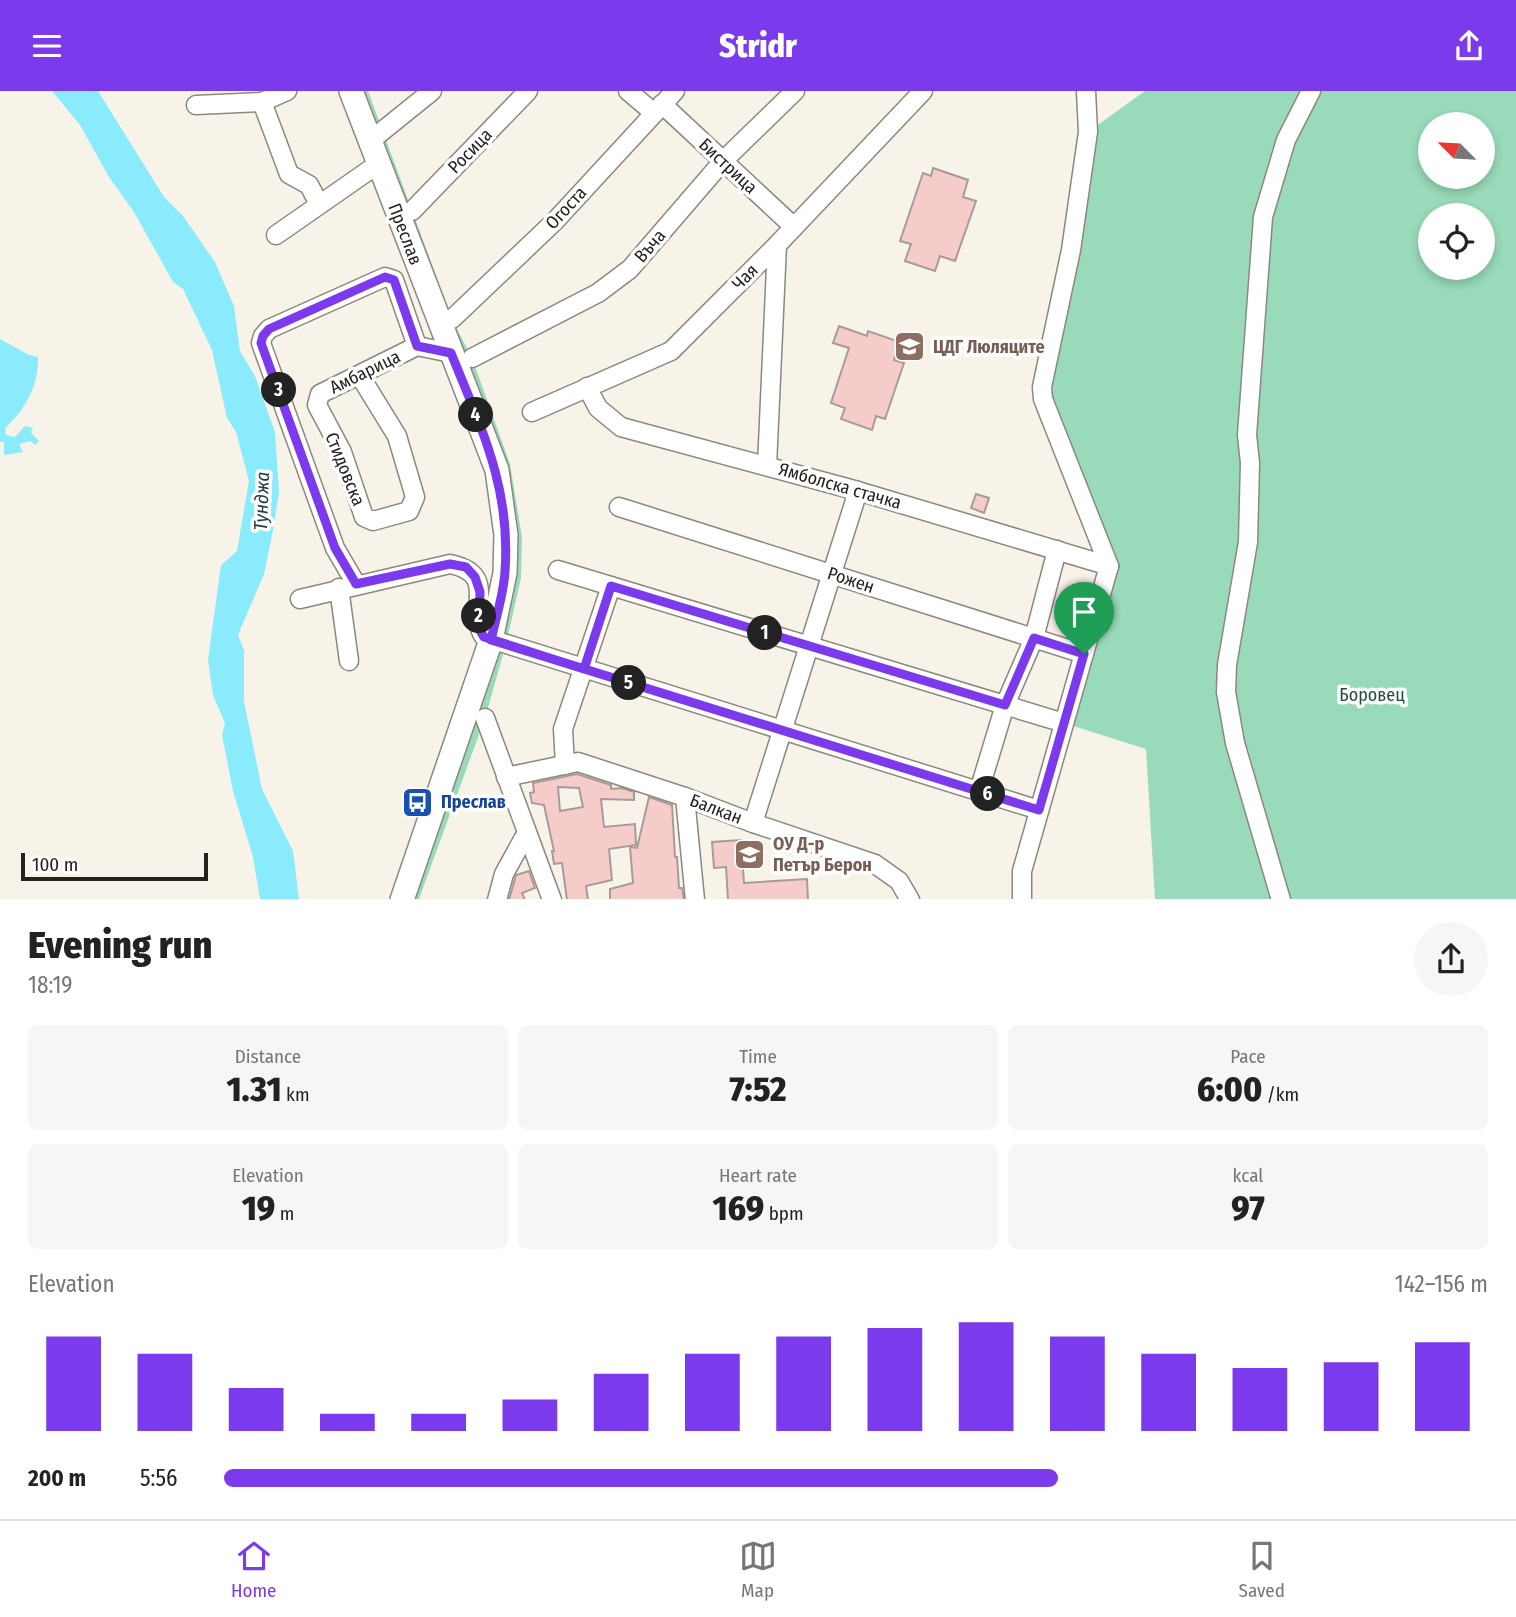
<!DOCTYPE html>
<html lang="en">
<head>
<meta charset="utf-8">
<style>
	:root { --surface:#fff; --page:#f6f6f6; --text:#222; --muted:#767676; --line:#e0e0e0; --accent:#7c3aed }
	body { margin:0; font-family:"Fira Sans Condensed",sans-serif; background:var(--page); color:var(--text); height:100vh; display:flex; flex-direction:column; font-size:26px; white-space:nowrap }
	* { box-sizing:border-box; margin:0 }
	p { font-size:23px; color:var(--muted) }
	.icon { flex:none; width:38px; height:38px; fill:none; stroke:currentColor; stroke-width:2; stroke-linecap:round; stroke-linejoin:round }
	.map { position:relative; height:808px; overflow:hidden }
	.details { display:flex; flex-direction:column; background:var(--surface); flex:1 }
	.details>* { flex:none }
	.needle { width:46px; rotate:294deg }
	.fabs { position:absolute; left:1418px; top:21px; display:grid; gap:14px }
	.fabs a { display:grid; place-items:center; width:77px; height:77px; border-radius:50%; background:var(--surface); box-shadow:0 4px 10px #0003; font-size:35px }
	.scale { position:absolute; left:21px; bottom:18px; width:187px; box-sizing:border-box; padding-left:7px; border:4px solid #24221e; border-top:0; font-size:19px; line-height:24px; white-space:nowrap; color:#24221e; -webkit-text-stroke:5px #fff; paint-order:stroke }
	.pin { position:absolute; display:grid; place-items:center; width:60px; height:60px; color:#fff; margin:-72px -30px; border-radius:50% 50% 50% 0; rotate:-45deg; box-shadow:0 0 7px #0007 }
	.pin .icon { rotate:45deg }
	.km { position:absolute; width:35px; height:35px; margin:-18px; border-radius:50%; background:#222; color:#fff; font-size:19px; line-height:35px; text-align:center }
	.round { display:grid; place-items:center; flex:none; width:74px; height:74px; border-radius:37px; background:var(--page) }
	.headline { display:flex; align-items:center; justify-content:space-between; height:119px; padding:0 28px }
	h1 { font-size:38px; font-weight:800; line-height:52px }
	.figures { display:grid; grid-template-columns:repeat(3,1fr); gap:10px; height:119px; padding:7px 28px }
	.figures div { display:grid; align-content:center; border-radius:10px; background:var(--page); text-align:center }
	.figures b { font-size:35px; font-weight:800 }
	.figures small { font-size:19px; font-weight:400 }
	.figures p { font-size:19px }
	.chart { height:196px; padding:14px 28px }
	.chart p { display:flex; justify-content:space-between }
	.chart svg { width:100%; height:126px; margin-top:7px; stroke:var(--accent); stroke-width:6 }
	ul { padding:0 28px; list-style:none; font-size:23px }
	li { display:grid; grid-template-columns:112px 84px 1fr; align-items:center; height:52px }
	li i { height:18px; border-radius:9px; background:var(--accent) }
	header { display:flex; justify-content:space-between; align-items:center; height:91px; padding:0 28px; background:var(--accent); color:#fff; font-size:32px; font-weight:800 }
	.menu { display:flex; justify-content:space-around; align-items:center; height:98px; border-top:2px solid var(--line); background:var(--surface); font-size:19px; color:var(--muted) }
	.menu a { display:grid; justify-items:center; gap:4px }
	.menu .selected { color:var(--accent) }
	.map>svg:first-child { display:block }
</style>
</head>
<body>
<header><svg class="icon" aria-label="menu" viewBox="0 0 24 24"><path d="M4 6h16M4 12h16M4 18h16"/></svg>Stridr<svg class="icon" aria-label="share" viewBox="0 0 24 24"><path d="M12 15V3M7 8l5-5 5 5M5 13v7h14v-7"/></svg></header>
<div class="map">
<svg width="1516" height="809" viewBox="0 0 1516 809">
	<rect width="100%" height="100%" fill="#f8f3e9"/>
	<!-- green -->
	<g fill="#98dab9" fill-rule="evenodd">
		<path d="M 351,0 L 368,0 L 452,228 L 472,267 L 510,373 L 522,446 L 521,487 L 506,553 L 485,627 L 419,808 L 402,808 L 491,549 L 503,412 Z"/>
		<path d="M 1145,0 L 1516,0 L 1516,808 L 1155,808 L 1146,658 L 1064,632 L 1109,475 L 1042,296 L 1088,41 ZM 1430,33 L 1482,33 L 1482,86 L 1430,86 ZM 1430,124 L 1482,124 L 1482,177 L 1430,177 Z"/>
	</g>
	<!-- water -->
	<g fill="#89ebfb">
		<path d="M 52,0 L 98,0 L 164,106 L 183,125 L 215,171 L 234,215 L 240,260 L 255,285 L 275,341 L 279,401 L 273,439 L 264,483 L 238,544 L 244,559 L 244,611 L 262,698 L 293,760 L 299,808 L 260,808 L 253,766 L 233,700 L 222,644 L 225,632 L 213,604 L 208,569 L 221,474 L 237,460 L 249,390 L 236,341 L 227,327 L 212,259 L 183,198 L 173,191 L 134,121 L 109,86 L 80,34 Z"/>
		<path d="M 0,248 L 29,264 L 38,266 C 39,294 25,319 5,337 L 6,344 L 15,346 L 25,335 L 33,337 L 31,342 L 39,350 L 35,354 L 31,350 L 19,353 L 23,361 L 4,364 L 4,351 L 0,351 Z"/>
	</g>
	<!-- building -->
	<g fill="#f5ccc9" stroke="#a79b9a" stroke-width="2" fill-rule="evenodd">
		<path d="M 933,77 L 968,89 L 963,106 L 976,110 L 955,170 L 940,165 L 935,180 L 905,170 L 911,153 L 900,150 L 923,82 L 931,85 Z"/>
		<path d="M 839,235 L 867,245 L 868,240 L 900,251 L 894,269 L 904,272 L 885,328 L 876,325 L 872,339 L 841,328 L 845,317 L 831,312 L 849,257 L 833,252 Z"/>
		<path d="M 976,403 L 989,407 L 984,422 L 971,417 Z"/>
		<path d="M 577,683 L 611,694 L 611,698 L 622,697 L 634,701 L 634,709 L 601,708 L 604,736 L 635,733 L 636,754 L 609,758 L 612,789 L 586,795 L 588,809 L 567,809 L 562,772 L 554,773 L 552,760 L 554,760 L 544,714 L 532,712 L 530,702 L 534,701 L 533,692 ZM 558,696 L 579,697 L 583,716 L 560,720 Z"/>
		<path d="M 649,706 L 672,714 L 675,766 L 677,766 L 679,797 L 682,797 L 684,809 L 610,809 L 610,798 L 633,792 L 630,756 L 637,757 Z"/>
		<path d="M 741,749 L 744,792 L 807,788 L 808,809 L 728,809 L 726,776 L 714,777 L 712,751 Z"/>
		<path d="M 529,780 L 535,797 L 522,802 L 525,809 L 509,809 L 516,784 Z"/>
	</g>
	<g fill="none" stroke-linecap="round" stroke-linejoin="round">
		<defs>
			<g id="minor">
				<path d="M 628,0 L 654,22"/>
				<path d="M 1086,0 L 1088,41 L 1071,159 L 1042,296 L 1043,308 L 1109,475"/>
				<path d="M 262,11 L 289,83 L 309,94 L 319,113"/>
				<path d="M 662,13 L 794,136"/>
				<path d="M 196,14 L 262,11 L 287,0"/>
				<path d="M 370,50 L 432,0"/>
				<path d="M 412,120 L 528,0"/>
				<path d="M 276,144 L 378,73"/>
				<path d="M 452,228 L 555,130 L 675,0"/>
				<path d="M 472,267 L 598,202 L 630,178 L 723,70 L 795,0"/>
				<path d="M 360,285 L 397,345 L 415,406 L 409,420 L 373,430 L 364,426 L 342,361 L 317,314 L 320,303 L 417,255 L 451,262"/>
				<path d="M 587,296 L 598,317 L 621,336 L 858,400 L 1109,475"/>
				<path d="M 532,321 L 671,260 L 777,154 L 923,0"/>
				<path d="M 767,375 L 777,154"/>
				<path d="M 619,416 L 1084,563"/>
				<path d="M 558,479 L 1064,632"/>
				<path d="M 356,493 L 335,457 L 261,252 L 263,245 L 269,238 L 385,186 L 394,189 L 417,255"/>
				<path d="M 339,497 L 349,570"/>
				<path d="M 300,508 L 450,473 C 500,483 466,519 484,546 L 1039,719"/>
				<path d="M 485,627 L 552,809"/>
				<path d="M 565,674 L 563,638 L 611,495"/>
				<path d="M 506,686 L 578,671 L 685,706 L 753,732 L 875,773 L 899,790 L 910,809"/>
				<path d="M 979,700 L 1005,614 L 1034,547 L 1057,459"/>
				<path d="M 685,706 L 695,809"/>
				<path d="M 753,732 L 858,400"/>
				<path d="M 497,809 L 504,783 L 526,743"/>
				<path d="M 1022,809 L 1022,780 L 1109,475"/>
				<path d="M 1281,809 L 1235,652 L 1226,601 L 1227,574 L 1248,451 L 1250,372 L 1247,344 L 1263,126 L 1286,49 L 1311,0"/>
			</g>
			<path id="major" d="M 351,0 L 497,379 L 506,444 L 505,482 L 491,549 L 402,809"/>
		</defs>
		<!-- minor casing -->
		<use href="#minor" stroke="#8c887f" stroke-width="21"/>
		<!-- major casing -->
		<use href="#major" stroke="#8c887f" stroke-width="26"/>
		<!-- minor -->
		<use href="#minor" stroke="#fff" stroke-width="18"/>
		<!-- major -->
		<use href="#major" stroke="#fff" stroke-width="23"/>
	</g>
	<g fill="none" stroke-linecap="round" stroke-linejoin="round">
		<defs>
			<path id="route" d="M 1084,563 L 1034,547 L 1005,614 L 611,495 L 584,578 L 484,546 L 479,538 L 480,501 L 475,486 L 466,476 L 450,473 L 356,493 L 335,457 L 261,252 L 263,245 L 269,238 L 385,186 L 394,189 L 417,255 L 451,262 C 481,337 511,396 505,480 C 504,502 496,526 491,549 L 1039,719 L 1084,563"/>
		</defs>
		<!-- route casing -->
		<use href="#route" stroke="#fff" stroke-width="14"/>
		<!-- route -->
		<use href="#route" stroke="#7c3aed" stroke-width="9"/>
	</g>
	<!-- icons -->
	<defs>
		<symbol id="school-square" viewBox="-11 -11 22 22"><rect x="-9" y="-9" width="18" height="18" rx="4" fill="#8d6e63" stroke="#fff"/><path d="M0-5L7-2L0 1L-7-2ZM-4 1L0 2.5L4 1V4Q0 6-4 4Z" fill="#fff"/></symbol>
		<symbol id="bus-square" viewBox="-11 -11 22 22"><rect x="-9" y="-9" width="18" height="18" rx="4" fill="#1a4fb4" stroke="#fff"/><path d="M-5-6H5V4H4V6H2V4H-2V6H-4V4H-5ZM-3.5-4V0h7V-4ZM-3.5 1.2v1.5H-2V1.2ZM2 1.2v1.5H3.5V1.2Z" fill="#fff"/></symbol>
	</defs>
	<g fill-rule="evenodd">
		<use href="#school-square" x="892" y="238" width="35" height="35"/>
		<use href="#bus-square" x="400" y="694" width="35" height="35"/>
		<use href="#school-square" x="732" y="746" width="35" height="35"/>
	</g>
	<g text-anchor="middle" stroke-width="7" stroke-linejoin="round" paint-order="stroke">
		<!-- street labels -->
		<g font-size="18" fill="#24221e" stroke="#fff">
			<text transform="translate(470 60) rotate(-46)" y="6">Росица</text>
			<text transform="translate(728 75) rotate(43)" y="6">Бистрица</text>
			<text transform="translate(566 117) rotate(-47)" y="6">Огоста</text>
			<text transform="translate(405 143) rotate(69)" y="6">Преслав</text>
			<text transform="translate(650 155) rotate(-49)" y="6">Въча</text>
			<text transform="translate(745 186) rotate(-45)" y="6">Чая</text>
			<text transform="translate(365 281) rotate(-26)" y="6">Амбарица</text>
			<text transform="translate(345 378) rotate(68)" y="6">Стидовска</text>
			<text transform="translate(840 395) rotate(16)" y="6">Ямболска стачка</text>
			<text transform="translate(851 489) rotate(18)" y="6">Рожен</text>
			<text transform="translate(716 718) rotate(21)" y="6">Балкан</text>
		</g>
		<!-- education labels -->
		<g font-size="18" font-weight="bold" fill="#785e54" stroke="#fff" text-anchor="start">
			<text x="933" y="262">ЦДГ Люляците</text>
			<text x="773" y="759">ОУ Д-р<tspan x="773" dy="21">Петър Берон</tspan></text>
		</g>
		<!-- park labels -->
		<g font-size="18" fill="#234e3a" stroke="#fff">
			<text x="1372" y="610">Боровец</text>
		</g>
		<!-- transit labels -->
		<g font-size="18" font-weight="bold" fill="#164399" stroke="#fff" text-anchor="start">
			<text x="441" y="717">Преслав</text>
		</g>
		<!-- water labels -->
		<g font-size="19" font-style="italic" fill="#22393d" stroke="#fff">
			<text transform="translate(261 410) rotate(-88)" y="7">Тунджа</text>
		</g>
	</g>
</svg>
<div class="fabs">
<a><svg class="needle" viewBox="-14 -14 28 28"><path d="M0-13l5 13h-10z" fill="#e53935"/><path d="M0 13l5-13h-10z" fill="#767676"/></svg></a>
<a><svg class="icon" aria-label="locate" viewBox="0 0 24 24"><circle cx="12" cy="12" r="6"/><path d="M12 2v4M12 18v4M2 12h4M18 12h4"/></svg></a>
</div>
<div class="scale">100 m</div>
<div class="pin" style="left:1084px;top:563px;background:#1e9e55"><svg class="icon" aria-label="arrive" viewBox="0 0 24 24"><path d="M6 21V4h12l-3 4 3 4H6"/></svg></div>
<b class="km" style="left:765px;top:542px">1</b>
<b class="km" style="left:479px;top:525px">2</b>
<b class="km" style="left:279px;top:299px">3</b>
<b class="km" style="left:476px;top:324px">4</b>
<b class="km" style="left:629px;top:592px">5</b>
<b class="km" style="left:988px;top:703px">6</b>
</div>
<section class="details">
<div class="headline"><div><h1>Evening run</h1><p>18:19</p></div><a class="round"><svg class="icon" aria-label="share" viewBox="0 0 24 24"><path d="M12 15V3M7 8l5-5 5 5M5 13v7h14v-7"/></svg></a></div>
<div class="figures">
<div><p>Distance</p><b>1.31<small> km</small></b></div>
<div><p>Time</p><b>7:52</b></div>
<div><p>Pace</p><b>6:00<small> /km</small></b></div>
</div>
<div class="figures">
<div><p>Elevation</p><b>19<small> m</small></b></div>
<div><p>Heart rate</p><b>169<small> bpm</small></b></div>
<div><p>kcal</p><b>97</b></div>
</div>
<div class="chart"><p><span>Elevation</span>142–156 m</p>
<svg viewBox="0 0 160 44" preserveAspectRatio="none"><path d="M5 44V11M15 44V17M25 44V29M35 44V38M45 44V38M55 44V33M65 44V24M75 44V17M85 44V11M95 44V8M105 44V6M115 44V11M125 44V17M135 44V22M145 44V20M155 44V13"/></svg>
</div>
<ul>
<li><b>200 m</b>5:56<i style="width:66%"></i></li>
</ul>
</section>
<nav class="menu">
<a class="selected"><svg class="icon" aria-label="home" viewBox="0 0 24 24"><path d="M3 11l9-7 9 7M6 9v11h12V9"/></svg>Home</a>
<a><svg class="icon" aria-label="map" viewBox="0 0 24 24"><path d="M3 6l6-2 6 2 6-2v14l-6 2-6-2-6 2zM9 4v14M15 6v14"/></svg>Map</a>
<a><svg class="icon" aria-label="saved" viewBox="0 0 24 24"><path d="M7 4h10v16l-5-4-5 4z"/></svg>Saved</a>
</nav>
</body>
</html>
